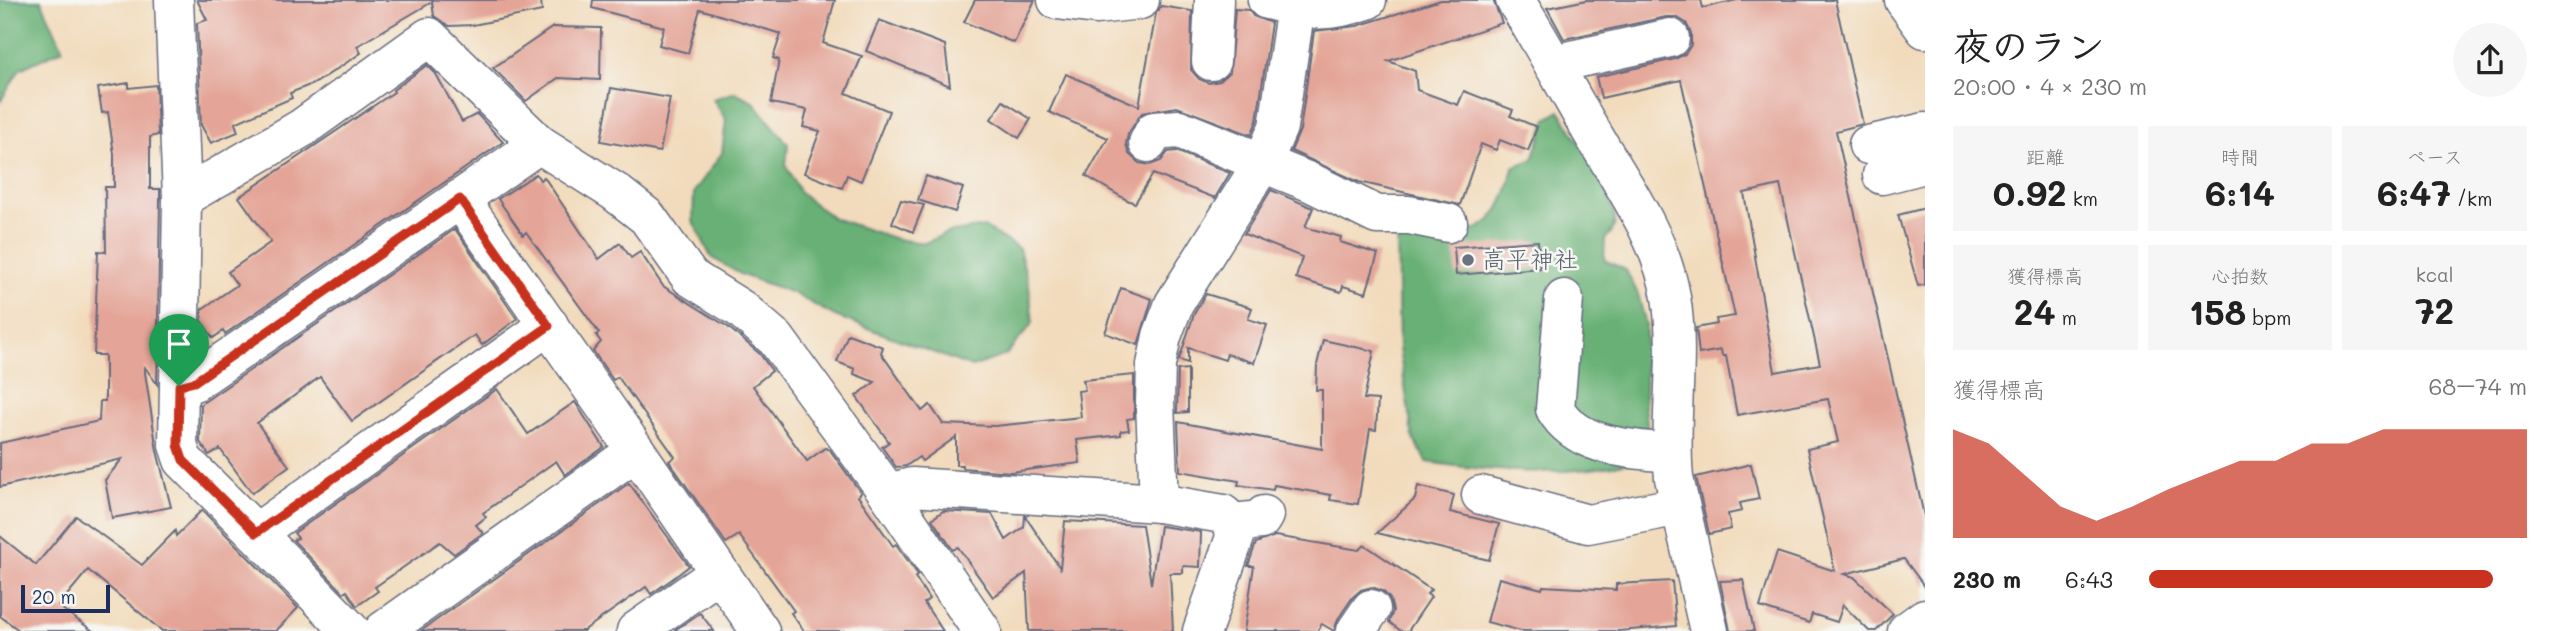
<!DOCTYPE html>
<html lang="ja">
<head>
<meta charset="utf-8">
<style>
	:root { --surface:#fff; --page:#f6f6f6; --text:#222; --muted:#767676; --accent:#c8321e }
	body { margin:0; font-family:Mali,"Klee One",sans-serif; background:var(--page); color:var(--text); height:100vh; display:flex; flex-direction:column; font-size:26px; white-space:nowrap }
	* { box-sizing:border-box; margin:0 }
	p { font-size:23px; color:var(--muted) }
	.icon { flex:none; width:38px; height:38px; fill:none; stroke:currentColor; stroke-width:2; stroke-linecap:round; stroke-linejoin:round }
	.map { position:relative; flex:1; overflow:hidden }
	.panel { display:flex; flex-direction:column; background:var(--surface); width:630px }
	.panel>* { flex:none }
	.scale { position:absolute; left:21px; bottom:18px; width:89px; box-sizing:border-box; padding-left:7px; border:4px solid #1b2f5e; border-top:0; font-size:19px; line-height:24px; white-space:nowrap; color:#1b2f5e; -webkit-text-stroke:5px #f6f6f2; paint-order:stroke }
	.pin { position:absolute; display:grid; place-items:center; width:60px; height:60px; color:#fff; margin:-72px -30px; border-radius:50% 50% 50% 0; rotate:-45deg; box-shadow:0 0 7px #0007 }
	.pin .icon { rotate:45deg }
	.round { display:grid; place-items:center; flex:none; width:74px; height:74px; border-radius:37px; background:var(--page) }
	.overview { display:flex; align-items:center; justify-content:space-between; height:119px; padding:0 28px }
	h1 { font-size:38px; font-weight:700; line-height:52px }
	.stats { display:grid; grid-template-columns:repeat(3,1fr); gap:10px; height:119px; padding:7px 28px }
	.stats div { display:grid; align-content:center; border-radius:0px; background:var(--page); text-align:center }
	.stats b { font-size:35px; font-weight:700 }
	.stats small { font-size:19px; font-weight:400 }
	.stats p { font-size:19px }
	.chart { height:196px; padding:14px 28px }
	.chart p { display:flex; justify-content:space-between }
	.chart svg { width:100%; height:126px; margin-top:7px; fill:var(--accent); opacity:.7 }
	ul { padding:0 28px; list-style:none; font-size:23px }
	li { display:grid; grid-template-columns:112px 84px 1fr; align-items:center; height:52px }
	li i { height:18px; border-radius:9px; background:var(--accent) }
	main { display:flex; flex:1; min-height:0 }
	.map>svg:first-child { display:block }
</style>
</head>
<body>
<main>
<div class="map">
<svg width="1925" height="631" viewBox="0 0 1925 631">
	<rect width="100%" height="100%" fill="#f6f6f2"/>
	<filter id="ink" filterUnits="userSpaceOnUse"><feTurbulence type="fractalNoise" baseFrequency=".0143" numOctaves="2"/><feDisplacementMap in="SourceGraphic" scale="14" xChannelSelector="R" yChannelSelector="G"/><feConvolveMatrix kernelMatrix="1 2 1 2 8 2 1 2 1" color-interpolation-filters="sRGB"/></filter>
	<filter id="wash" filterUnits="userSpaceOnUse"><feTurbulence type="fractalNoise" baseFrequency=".00686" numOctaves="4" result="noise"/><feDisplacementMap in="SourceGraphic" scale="28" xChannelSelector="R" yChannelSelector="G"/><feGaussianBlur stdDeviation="1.57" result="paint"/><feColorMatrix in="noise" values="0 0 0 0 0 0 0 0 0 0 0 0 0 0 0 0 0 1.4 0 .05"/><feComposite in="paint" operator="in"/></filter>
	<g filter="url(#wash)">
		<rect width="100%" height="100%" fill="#f2dbbc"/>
		<!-- forest -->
		<g fill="#68b075" stroke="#42706a" stroke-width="2">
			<path d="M 0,0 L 41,0 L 63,49 L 20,69 L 0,102 Z"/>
			<path d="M 735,92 L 753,101 L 788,144 L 786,166 L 800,193 L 833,218 L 896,239 L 925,243 L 947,233 L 984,227 L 1019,249 L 1029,286 L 1033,323 L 1006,355 L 972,367 L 835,316 L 793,293 L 742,275 L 711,257 L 693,221 L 694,192 L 722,153 L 726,120 L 713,99 Z"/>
			<path d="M 1560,111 C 1572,131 1616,200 1615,220 C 1615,227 1611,234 1605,239 L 1604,260 L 1626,270 L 1638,294 L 1646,325 L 1645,405 L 1648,433 L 1639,461 C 1569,477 1497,473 1427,462 L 1413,438 L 1399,349 L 1397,231 C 1463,236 1498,244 1513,167 L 1533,159 L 1547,119 Z"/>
		</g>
		<g id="blocks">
			<!-- building -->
			<g fill="#e4a598" fill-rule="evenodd">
				<path d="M 197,0 L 541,0 L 542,11 L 473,25 L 449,26 L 434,16 L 432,2 L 357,46 L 361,53 L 317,82 L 290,93 L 292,98 L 235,123 L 238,132 L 211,143 L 201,125 L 197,23 L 207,20 Z"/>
				<path d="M 593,0 L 835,0 L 823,43 L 862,56 L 846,93 L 889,111 L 861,181 L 847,175 L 842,188 L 804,173 L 820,131 L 803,127 L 807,110 L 771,103 L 779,60 L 773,58 L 781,34 L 700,9 L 688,53 L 659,45 L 664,27 L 592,8 Z"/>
				<path d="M 975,0 L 1035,0 L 1014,43 L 964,22 Z"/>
				<path d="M 1441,0 L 1493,0 L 1502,23 L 1388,61 L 1415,71 L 1417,90 L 1458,105 L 1464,91 L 1513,110 L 1510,116 L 1537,127 L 1528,151 L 1500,140 L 1496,150 L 1481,144 L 1460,205 L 1359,182 L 1291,151 L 1300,130 L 1314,31 L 1357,26 Z"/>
				<path d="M 1587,0 L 1701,0 L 1703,8 L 1737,0 L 1835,0 L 1863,124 L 1836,131 L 1925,520 L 1925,587 L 1904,559 L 1844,574 L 1854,577 L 1893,614 L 1876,631 L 1869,631 L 1843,605 L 1837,622 L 1812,614 L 1809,623 L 1760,607 L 1777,552 L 1835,571 L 1807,449 L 1838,442 L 1828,399 L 1737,415 L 1726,356 L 1722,356 L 1721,350 L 1699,354 L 1696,328 L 1717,324 L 1716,319 L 1735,316 L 1681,80 L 1601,98 L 1596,77 L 1675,59 L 1685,54 L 1691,45 L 1691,33 L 1686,23 L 1676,17 L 1666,17 L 1564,39 L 1547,8 ZM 1780,185 L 1820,364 L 1775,372 L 1744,193 Z"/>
				<path d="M 1161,6 L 1192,11 L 1191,70 L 1199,79 L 1209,83 L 1220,81 L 1230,72 L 1235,9 L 1249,10 L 1253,16 L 1271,23 L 1257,121 L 1251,135 L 1177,107 L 1142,113 L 1128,134 L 1126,144 L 1129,154 L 1139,163 L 1150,165 L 1161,161 L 1168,152 L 1176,151 L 1230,173 L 1215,198 L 1153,174 L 1135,203 L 1127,200 L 1086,176 L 1108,138 L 1049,112 L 1066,74 L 1139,106 L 1156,13 Z"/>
				<path d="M 879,20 L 945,45 L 950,86 L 866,51 Z"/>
				<path d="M 553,27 L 601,28 L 600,80 L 558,78 L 526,101 L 493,68 Z"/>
				<path d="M 427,65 L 436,74 L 462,122 L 477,114 L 503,142 L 225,334 L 223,331 L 213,338 L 202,322 L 202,309 L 237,285 L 228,272 L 271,242 L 239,197 L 394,92 L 393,90 Z"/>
				<path d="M 129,83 L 129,88 L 156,85 L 158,135 L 150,137 L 150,189 L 160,189 L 160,198 L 157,384 L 144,366 L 157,451 L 171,507 L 112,518 L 105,480 L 122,459 L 0,487 L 0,443 L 99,421 L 100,401 L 105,401 L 105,355 L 94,355 L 98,251 L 106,252 L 105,187 L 114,187 L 114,154 L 108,112 L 102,113 L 98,88 Z"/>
				<path d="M 611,88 L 670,98 L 660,152 L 601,141 Z"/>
				<path d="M 1003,101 L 1031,119 L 1019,138 L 991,119 Z"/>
				<path d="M 536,174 L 540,180 L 544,177 L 599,259 L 620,243 L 631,258 L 640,252 L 663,286 L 728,327 L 760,354 L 772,371 L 753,386 L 807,461 L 825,448 L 830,450 L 861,493 L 858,496 L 893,546 L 896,544 L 918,575 L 915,577 L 929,599 L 924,603 L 943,631 L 804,631 L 791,613 L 794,611 L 739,535 L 726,543 L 669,461 L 675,457 L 618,377 L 613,380 L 593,351 L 601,342 L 596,335 L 599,333 L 526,232 L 523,235 L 498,199 Z"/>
				<path d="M 926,176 L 963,188 L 955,212 L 918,200 Z"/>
				<path d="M 1271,190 L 1313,208 L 1305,227 L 1341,237 L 1340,242 L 1378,254 L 1366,293 L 1343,286 L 1341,292 L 1296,278 L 1302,257 L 1244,234 Z"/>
				<path d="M 901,200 L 924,205 L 913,232 L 892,223 Z"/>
				<path d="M 1925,208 L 1925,285 L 1918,286 L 1898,215 Z"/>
				<path d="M 455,229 L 517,319 L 482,345 L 475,335 L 352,421 L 320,377 L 257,423 L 289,466 L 252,493 L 220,449 L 209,455 L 200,442 L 201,404 Z"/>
				<path d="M 1538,241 L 1540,268 L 1456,275 L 1454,247 Z"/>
				<path d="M 1121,288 L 1152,299 L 1138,345 L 1105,333 Z"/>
				<path d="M 1206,294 L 1252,308 L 1248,319 L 1267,325 L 1254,363 L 1227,354 L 1225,360 L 1188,348 L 1188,363 L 1179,360 L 1194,314 Z"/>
				<path d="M 848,334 L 883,347 L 881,353 L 922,411 L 930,405 L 943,424 L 995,426 L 1081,417 L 1078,391 L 1085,390 L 1083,380 L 1134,375 L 1134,418 L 1127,419 L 1129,430 L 1121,431 L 1121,435 L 1077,440 L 1080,463 L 1011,472 L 962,468 L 962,465 L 956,465 L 956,437 L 922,461 L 919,457 L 906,466 L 896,467 L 882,447 L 889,442 L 856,396 L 875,382 L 854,374 L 855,369 L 837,362 Z"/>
				<path d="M 1323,340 L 1374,351 L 1364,399 L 1378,400 L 1376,430 L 1370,429 L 1358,504 L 1330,500 L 1331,495 L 1274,485 L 1273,490 L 1238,485 L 1239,481 L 1180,471 L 1178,422 L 1322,449 L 1322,390 L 1316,390 L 1317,365 Z"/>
				<path d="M 1188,369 L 1188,412 L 1177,413 L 1178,370 Z"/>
				<path d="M 497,389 L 528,434 L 575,402 L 604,447 L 565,475 L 556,461 L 483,513 L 486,517 L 476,525 L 483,533 L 454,554 L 440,542 L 375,587 L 378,591 L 357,606 L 347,591 L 344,593 L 293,540 L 298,538 L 294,533 Z"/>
				<path d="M 1751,464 L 1759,499 L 1740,503 L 1742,511 L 1728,514 L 1731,529 L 1709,534 L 1696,477 Z"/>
				<path d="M 629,483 L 689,566 L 675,577 L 651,594 L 646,587 L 583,631 L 421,631 Z"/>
				<path d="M 1418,486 L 1454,495 L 1450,512 L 1499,524 L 1489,560 L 1377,533 L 1415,499 Z"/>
				<path d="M 202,510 L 298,608 L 276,631 L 162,631 L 88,570 L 58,606 L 93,631 L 20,631 L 0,616 L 0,536 L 36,565 L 76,516 L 142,565 L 175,531 L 176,536 Z"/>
				<path d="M 943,511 L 992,514 L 1006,540 L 1024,527 L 1025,516 L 1060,568 L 1065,521 L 1142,525 L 1151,584 L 1160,526 L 1201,532 L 1200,567 L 1183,566 L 1183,573 L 1170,573 L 1173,631 L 1029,631 L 1026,573 L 993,597 L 958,547 L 953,550 L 932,519 Z"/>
				<path d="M 1275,536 L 1359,550 L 1365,545 L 1431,590 L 1427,594 L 1431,597 L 1408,631 L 1401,631 L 1389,622 L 1393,611 L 1390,599 L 1383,591 L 1372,587 L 1361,590 L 1353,597 L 1338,619 L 1334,631 L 1322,624 L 1317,631 L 1244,631 L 1254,566 L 1248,566 L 1256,543 Z"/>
				<path d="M 1499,578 L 1542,589 L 1543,586 L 1616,590 L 1616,584 L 1672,581 L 1676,626 L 1619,631 L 1521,631 L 1487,622 Z"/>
				<path d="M 1743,580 L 1754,631 L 1730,631 L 1720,581 Z"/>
				<path d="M 700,613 L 714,631 L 676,631 L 675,630 Z"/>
			</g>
		</g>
	</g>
	<g filter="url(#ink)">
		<use href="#blocks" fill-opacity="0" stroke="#666b7f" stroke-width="2"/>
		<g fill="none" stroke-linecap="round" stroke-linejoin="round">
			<defs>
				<g id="minor">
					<path d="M 174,0 L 182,198 L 178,445 L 183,460 L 256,533"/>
					<path d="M 1057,0 L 1096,5 L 1140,0"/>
					<path d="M 1267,0 C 1310,10 1323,15 1367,0"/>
					<path d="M 1515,0 C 1542,42 1565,86 1590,129 C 1620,181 1661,236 1671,297 C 1681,358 1668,418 1674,478 L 1709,631"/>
					<path d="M 1904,0 L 1925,29"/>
					<path d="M 1211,61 L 1214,0"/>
					<path d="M 1553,64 L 1670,38"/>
					<path d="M 1148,143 L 1154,131 L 1179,129 L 1312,183 L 1377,215 L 1409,215 L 1448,223"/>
					<path d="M 539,144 L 615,192 L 647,217 L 690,277 L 741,309 L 776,339 L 888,493"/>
					<path d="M 1868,145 L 1925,132"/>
					<path d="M 1882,175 L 1925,164"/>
					<path d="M 182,198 L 302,128 L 429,37 L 539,144 L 460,199"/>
					<path d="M 1564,299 L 1555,409 C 1577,448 1631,449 1671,453"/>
					<path d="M 179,386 L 194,382 L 460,199 L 636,451"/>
					<path d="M 1481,495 L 1588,524 L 1680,506"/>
					<path d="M 1233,523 L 1261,520 L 1264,515"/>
					<path d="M 351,631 L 256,533 L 549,325"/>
					<path d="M 383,631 L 636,451 L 760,631"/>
					<path d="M 636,631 L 719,573"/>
					<path d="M 982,631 L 888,493 L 912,487 L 1159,503"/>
					<path d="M 1202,631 L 1235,537 L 1233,523 L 1223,514 L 1159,503 L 1155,402 L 1156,365 L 1162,336 L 1174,304 L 1263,162 L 1278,127 L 1296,6"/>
					<path d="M 1356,631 L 1371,609"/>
					<path d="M 1907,631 L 1925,618"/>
				</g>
			</defs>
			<!-- minor casing -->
			<use href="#minor" stroke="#666b7f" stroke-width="41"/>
			<!-- minor -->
			<use href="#minor" stroke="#fff" stroke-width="38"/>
		</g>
	</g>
	<g fill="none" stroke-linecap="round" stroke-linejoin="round" filter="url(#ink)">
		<defs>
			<path id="route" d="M 460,199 L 549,326 L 256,533 L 183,460 L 178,445 L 179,386 L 194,382 Z"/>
		</defs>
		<!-- route casing -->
		<use href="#route" stroke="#fff" stroke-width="14"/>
		<!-- route -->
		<use href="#route" stroke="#c8321e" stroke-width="9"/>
	</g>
	<!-- markers -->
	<circle fill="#6b7280" stroke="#f6f6f2" stroke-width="2.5" cx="1468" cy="260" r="7"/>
	<g text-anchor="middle" stroke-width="5" stroke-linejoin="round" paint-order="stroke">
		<!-- worship labels -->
		<g font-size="24" fill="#5b616d" stroke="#f6f6f2" text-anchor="start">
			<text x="1482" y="268">高平神社</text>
		</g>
	</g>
</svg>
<div class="scale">20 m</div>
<div class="pin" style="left:179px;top:386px;background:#1e9e55"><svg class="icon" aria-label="arrive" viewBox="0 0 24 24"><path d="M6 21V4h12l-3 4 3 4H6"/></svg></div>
</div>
<section class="panel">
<div class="overview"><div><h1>夜のラン</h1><p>20:00 · 4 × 230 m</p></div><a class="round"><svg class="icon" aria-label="share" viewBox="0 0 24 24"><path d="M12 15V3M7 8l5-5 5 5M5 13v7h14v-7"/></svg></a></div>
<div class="stats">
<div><p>距離</p><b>0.92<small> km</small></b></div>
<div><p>時間</p><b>6:14</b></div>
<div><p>ペース</p><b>6:47<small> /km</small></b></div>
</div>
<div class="stats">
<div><p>獲得標高</p><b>24<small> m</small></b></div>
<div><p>心拍数</p><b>158<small> bpm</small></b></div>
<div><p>kcal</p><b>72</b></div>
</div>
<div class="chart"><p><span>獲得標高</span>68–74 m</p>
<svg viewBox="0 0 160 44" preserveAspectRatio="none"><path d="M0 44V6L10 11L20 22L30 33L40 38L50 33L60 27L70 22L80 17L90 17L100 11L110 11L120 6L130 6L140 6L150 6L160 6V44z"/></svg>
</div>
<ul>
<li><b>230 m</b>6:43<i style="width:91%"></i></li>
</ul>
</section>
</main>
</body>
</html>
